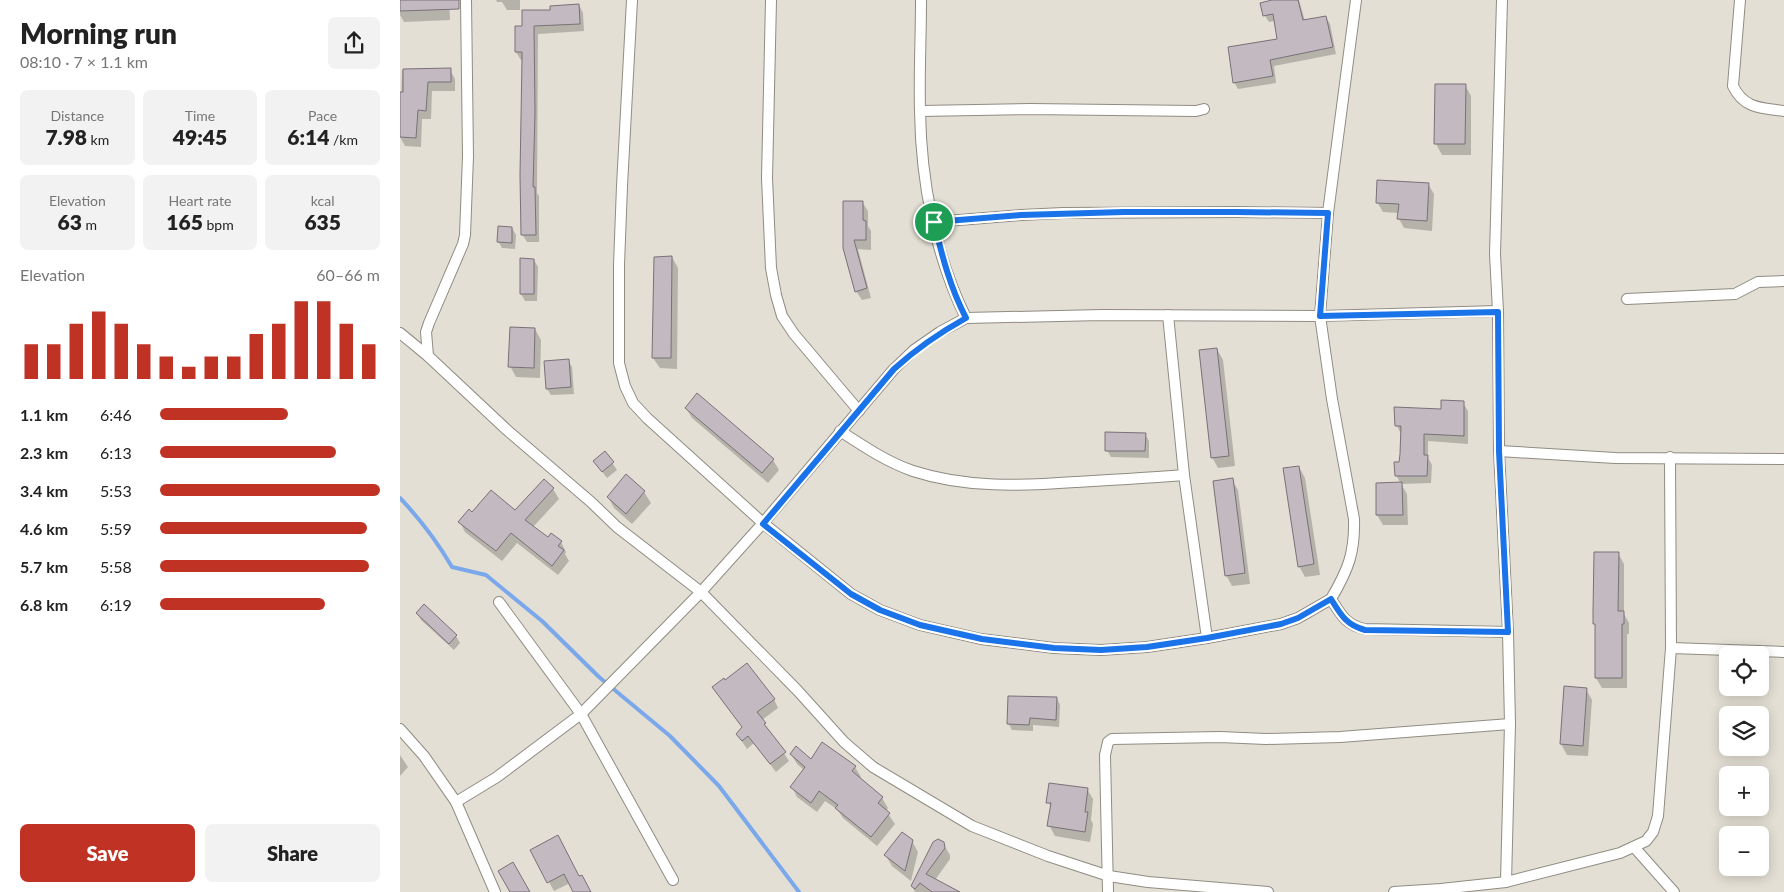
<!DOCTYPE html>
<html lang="en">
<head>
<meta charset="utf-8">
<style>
	:root { --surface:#fff; --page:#f2f2f2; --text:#222; --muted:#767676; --accent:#c03324 }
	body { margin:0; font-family:Lato,sans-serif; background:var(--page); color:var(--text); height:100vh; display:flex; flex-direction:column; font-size:19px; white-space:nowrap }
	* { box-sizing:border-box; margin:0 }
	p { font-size:16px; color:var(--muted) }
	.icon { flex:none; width:28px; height:28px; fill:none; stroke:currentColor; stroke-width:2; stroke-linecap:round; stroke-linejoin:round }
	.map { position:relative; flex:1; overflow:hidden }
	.panel { display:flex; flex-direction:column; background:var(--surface); width:400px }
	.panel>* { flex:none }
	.controls { position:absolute; left:1319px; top:646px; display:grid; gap:10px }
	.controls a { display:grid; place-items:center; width:50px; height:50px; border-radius:8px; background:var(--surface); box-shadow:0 2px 12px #0003; font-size:25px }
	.pin { position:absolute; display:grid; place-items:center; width:42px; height:42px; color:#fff; margin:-21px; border:2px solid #fff; border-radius:50%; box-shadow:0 1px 5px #0007 }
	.round { display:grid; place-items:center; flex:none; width:52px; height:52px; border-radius:8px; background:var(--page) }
	.overview { display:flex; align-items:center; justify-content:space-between; height:85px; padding:0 20px }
	h1 { font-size:28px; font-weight:800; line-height:38px }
	.figures { display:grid; grid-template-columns:repeat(3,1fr); gap:8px; height:85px; padding:5px 20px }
	.figures div { display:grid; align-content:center; border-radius:8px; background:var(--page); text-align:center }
	.figures b { font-size:21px; font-weight:800 }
	.figures small { font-size:14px; font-weight:400 }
	.figures p { font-size:14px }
	.chart { height:140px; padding:10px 20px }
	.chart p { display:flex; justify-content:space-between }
	.chart svg { width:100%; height:90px; margin-top:5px; stroke:var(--accent); stroke-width:6 }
	.action { display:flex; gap:10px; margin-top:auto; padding:10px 20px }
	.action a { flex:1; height:58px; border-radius:8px; background:var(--accent); color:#fff; font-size:20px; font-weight:800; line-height:58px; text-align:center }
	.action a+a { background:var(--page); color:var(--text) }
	ul { padding:0 20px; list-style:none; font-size:16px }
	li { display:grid; grid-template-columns:80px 60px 1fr; align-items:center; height:38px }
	li i { height:12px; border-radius:6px; background:var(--accent) }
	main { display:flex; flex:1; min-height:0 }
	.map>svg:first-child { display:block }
</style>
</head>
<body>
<main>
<section class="panel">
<div class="overview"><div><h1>Morning run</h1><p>08:10 · 7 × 1.1 km</p></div><a class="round"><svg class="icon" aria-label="share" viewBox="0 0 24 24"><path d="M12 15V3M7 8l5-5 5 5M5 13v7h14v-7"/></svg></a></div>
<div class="figures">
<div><p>Distance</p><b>7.98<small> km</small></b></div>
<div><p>Time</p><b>49:45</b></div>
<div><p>Pace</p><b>6:14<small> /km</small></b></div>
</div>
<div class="figures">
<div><p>Elevation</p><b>63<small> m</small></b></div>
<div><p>Heart rate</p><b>165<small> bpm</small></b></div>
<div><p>kcal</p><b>635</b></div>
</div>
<div class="chart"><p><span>Elevation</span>60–66 m</p>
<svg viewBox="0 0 160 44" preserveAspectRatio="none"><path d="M5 44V27M15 44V27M25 44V17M35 44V11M45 44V17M55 44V27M65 44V33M75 44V38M85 44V33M95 44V33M105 44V22M115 44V17M125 44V6M135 44V6M145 44V17M155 44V27"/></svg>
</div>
<ul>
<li><b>1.1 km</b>6:46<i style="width:58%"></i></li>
<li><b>2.3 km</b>6:13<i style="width:80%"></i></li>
<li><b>3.4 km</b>5:53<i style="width:100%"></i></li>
<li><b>4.6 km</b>5:59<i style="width:94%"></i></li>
<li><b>5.7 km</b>5:58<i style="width:95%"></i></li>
<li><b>6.8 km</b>6:19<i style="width:75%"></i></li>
</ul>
<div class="action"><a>Save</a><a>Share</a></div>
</section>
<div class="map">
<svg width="1384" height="892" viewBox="0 0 1384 892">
	<rect width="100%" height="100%" fill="#e3dfd4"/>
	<!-- shadow -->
	<g fill="#0003">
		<path d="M 0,0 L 49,0 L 50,20 L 4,22 L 0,15 Z"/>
		<path d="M 96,0 L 120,0 L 120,10 L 107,10 L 102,2 L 97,2 Z"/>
		<path d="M 877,0 L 899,0 L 905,21 L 926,17 L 930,24 L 936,54 L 874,66 L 876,83 L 838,89 L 834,82 L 878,40 L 875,21 L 869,22 L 865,16 Z"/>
		<path d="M 179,5 L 183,13 L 184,31 L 138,34 L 137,193 L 139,196 L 139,242 L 127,242 L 122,234 L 123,60 L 121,60 L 116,52 L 123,27 L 151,11 Z"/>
		<path d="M 2,70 L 50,70 L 55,79 L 55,91 L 32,91 L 31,119 L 22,119 L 21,147 L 5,146 L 0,137 Z"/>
		<path d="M 1065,85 L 1071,96 L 1071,155 L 1042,155 L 1036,144 Z"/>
		<path d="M 1028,184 L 1034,194 L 1032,231 L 1004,228 L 999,219 L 999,213 L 983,212 L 977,202 Z"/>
		<path d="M 462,202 L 468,211 L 468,226 L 471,231 L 471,250 L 458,249 L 471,298 L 462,300 L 456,291 L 444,248 Z"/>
		<path d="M 112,228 L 116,235 L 115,249 L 102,248 L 98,241 Z"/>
		<path d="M 272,257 L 278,268 L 277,369 L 260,368 L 253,358 Z"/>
		<path d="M 134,260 L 138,267 L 137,301 L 125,301 L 121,294 Z"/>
		<path d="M 135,329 L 141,340 L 140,378 L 116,377 L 110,366 Z"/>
		<path d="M 817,349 L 823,360 L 835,466 L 818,468 L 812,457 Z"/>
		<path d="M 168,360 L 172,367 L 174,394 L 151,395 L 147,389 Z"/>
		<path d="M 1063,403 L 1068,411 L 1068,444 L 1028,441 L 1028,458 L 1032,465 L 1031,483 L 1001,484 L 1007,494 L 1008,525 L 983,525 L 977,515 L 1001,484 L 996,475 L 1000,463 L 1001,434 L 997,426 Z"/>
		<path d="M 286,408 L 373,460 L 379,470 L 368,483 L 292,418 Z"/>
		<path d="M 745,434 L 749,441 L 749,458 L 711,457 L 707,450 Z"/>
		<path d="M 205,452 L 217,470 L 207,478 L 194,461 Z"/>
		<path d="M 899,467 L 905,478 L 920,575 L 905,577 L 899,566 Z"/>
		<path d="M 226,476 L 244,492 L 251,503 L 232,524 L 214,508 L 208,497 Z"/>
		<path d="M 832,480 L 838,490 L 850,584 L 832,586 L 826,575 Z"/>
		<path d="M 144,481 L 153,489 L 159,499 L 133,527 L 148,539 L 161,542 L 166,552 L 165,554 L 169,561 L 158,575 L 117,543 L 102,561 L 65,532 L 60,522 L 73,513 L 115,512 Z"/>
		<path d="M 1218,553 L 1224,564 L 1224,614 L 1229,623 L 1229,634 L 1227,634 L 1227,688 L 1202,688 L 1196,678 L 1196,627 L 1194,612 Z"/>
		<path d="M 24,606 L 56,636 L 60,643 L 54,650 L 21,620 L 17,613 Z"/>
		<path d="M 1186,689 L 1192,700 L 1188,756 L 1167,755 L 1161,744 Z"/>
		<path d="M 319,695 L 374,699 L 378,708 L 362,720 L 389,761 L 376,772 L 354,743 L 347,749 L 337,734 L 343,728 Z"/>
		<path d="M 657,698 L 660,705 L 659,727 L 633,725 L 633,731 L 612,730 L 608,723 Z"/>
		<path d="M 391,754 L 411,761 L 455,767 L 461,777 L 459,779 L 482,798 L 488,808 L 486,811 L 495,824 L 477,846 L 443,818 L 437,809 L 425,801 L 417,812 L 397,797 L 392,787 L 404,770 L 397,764 Z"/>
		<path d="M 0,755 L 8,767 L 0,776 Z"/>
		<path d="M 687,789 L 693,799 L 691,820 L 693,824 L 690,842 L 655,836 L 649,825 L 652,809 L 648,802 Z"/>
		<path d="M 512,841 L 518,852 L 511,881 L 492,866 L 486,856 Z"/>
		<path d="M 544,845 L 550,855 L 550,859 L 535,880 L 557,892 L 515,892 L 512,886 Z"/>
		<path d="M 132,851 L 179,878 L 190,892 L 175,892 L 170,883 L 154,891 Z"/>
	</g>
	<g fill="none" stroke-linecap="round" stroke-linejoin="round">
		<!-- stream -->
		<path stroke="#7ba8eb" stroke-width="4" d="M 0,498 C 20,519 38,543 52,567 L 86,575 L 142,621 L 199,677 L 270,736 L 319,786 L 399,892"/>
	</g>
	<!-- building -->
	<g fill="#c2b9c1" stroke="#797178">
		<path d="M 0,0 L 59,0 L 59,9 L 0,11 Z"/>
		<path d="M 872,0 L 898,0 L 903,20 L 926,16 L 933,47 L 870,60 L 873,76 L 833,83 L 828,47 L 877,39 L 873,14 L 863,16 L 860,3 Z"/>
		<path d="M 179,4 L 180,24 L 134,26 L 135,113 L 133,187 L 135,187 L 136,235 L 121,235 L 120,175 L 122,59 L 122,52 L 115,52 L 115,26 L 122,26 L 122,10 L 150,10 L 150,6 Z"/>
		<path d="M 51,68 L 51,82 L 28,82 L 26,111 L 18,110 L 16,138 L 0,137 L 0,92 L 3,92 L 3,69 Z"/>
		<path d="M 1035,84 L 1066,84 L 1065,144 L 1034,144 Z"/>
		<path d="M 977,180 L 1029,183 L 1027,221 L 997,219 L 999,204 L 976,203 Z"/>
		<path d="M 443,201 L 463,201 L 463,220 L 466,221 L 466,240 L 454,240 L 467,288 L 455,292 L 443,248 Z"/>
		<path d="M 98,226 L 112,227 L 112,243 L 97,242 Z"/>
		<path d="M 272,256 L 271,358 L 252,358 L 254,257 Z"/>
		<path d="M 120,258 L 134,259 L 134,294 L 120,294 Z"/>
		<path d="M 110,327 L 135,328 L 134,368 L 108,367 Z"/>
		<path d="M 817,348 L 829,456 L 811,458 L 799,350 Z"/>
		<path d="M 169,359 L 171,387 L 146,389 L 144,361 Z"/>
		<path d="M 297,393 L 374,459 L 362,473 L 285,408 Z"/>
		<path d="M 1041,400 L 1064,401 L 1064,436 L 1024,434 L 1024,455 L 1028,455 L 1027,476 L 995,476 L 994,462 L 999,462 L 1000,454 L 1001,426 L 995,426 L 994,407 L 1041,409 Z"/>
		<path d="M 705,432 L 746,433 L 745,451 L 705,451 Z"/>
		<path d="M 205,451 L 214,462 L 202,472 L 193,461 Z"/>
		<path d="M 899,466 L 914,564 L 898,567 L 883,468 Z"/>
		<path d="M 226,474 L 245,491 L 226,514 L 207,497 Z"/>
		<path d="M 833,478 L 845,573 L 825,576 L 813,481 Z"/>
		<path d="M 144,479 L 154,488 L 125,520 L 148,537 L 151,533 L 162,541 L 158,546 L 164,550 L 152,566 L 111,533 L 96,551 L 58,522 L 69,509 L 72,512 L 91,490 L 115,510 Z"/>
		<path d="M 1002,482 L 1003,515 L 976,515 L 976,483 Z"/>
		<path d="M 1194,552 L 1219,552 L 1218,611 L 1224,611 L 1224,624 L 1222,624 L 1222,678 L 1195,678 L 1195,624 L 1193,624 L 1193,612 Z"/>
		<path d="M 24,604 L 57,635 L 49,644 L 16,613 Z"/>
		<path d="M 347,663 L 375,699 L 357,712 L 366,723 L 364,724 L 386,752 L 370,764 L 348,736 L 342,741 L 336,734 L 342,727 L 312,687 L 324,678 L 325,680 Z"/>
		<path d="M 1164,686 L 1187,688 L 1183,746 L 1160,744 Z"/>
		<path d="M 608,696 L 657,697 L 656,720 L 630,718 L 629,725 L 607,724 Z"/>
		<path d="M 422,742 L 456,766 L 452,771 L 483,797 L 478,803 L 490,813 L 471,837 L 435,808 L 438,805 L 419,791 L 411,803 L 390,787 L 405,767 L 390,754 L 396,746 L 411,759 Z"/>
		<path d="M 649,783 L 688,788 L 685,812 L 688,812 L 685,832 L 647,826 L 651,803 L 646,803 Z"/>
		<path d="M 502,832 L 513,840 L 505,871 L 484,855 Z"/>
		<path d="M 158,835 L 179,876 L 182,875 L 191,892 L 173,892 L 164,874 L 147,883 L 130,850 Z"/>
		<path d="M 538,839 L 544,842 L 545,848 L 526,874 L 560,892 L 532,892 L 520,883 L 515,889 L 511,886 L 533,842 Z"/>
		<path d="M 113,862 L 130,892 L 110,892 L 98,871 Z"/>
	</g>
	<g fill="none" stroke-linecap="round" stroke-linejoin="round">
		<defs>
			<g id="minor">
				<path d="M 232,0 L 222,186 L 219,265 L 219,363 L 225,386 L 233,403 L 247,418 L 363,523 L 451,594 L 480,610 L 520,625 L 581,639 L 654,648 L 701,650 L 747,647 L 807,638 L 881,624 L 898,618 L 931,599 C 941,615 946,625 965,629 L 1108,632"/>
				<path d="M 371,0 L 367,178 L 371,268 L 376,295 L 382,316 L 394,334 L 459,411"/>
				<path d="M 521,0 C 521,37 519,74 520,111 C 521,181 535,255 566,318"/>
				<path d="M 1102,0 L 1095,254 L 1098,311 L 1099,451 L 1108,632 L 1110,724 L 1106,882"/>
				<path d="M 1340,0 L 1333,86 C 1344,109 1362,108 1384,111"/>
				<path d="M 520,111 L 630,109 L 796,111 L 804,109"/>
				<path d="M 534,222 L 621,215 L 663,213 L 836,212 L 928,213"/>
				<path d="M 1227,299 L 1335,294 L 1358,282 L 1384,281"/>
				<path d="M 768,315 L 784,475 L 807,638"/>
				<path d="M 0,333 L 28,356 L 107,430 L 191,502 L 217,527 L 301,592 L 398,691 L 444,742 L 473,767 L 572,826 L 648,856 L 709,876 L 748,882 L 868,892"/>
				<path d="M 28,356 L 26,332 L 29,323 L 63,244 L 65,235 L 68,156 L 66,0"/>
				<path d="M 440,431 C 463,446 487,462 513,471 C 565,488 621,486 675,482 C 711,480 748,478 784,475"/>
				<path d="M 1099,451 L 1215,458 L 1384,459"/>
				<path d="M 931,599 C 948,570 955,553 954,519 L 932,399 L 920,316 L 928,213 L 956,0"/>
				<path d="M 99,602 L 181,714 L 273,880"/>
				<path d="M 1271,648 L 1384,652"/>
				<path d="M 0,729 L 24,756 L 56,802 L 95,892"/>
				<path d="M 56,802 L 97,777 L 181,714 L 301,592 L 363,523 L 494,369 L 514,350 L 540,332 L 566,318 L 702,315 L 920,316 L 1098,311"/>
				<path d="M 1234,847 L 1274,892"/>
				<path d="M 708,892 L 705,755 L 708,742 L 712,739 L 820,737 L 866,739 L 940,737 L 1110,724"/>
				<path d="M 994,892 L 1041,889 L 1106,882 L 1220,853 L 1246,841 L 1253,832 L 1258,816 L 1271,648 L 1270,457"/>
			</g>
		</defs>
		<!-- minor casing -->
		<use href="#minor" stroke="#908c83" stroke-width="12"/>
		<!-- minor -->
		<use href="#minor" stroke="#fff" stroke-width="10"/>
	</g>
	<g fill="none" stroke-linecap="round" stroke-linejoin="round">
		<defs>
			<path id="route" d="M 724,212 L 836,212 L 928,213 L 920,316 L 1098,312 L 1099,451 L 1108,632 L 965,630 C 946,625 941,615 931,599 L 898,618 L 881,624 L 807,638 L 747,647 L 701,650 L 654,648 L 582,639 L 520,625 L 480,610 L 451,594 L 363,524 L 494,369 C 516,349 539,333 566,318 C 550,287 542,256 534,222 L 621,215 Z"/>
		</defs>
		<!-- route casing -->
		<use href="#route" stroke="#fff" stroke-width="10"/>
		<!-- route -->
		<use href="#route" stroke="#1a73e8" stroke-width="6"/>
	</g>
</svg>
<div class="controls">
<a><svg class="icon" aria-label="locate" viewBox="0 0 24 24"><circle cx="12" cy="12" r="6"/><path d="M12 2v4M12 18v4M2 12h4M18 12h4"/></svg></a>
<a><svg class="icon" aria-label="layers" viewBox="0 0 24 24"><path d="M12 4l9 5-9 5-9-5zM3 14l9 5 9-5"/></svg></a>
<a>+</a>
<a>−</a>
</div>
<div class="pin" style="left:534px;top:222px;background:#1e9e55"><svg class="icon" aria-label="arrive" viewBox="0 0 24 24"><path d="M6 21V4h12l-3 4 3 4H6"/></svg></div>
</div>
</main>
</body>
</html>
